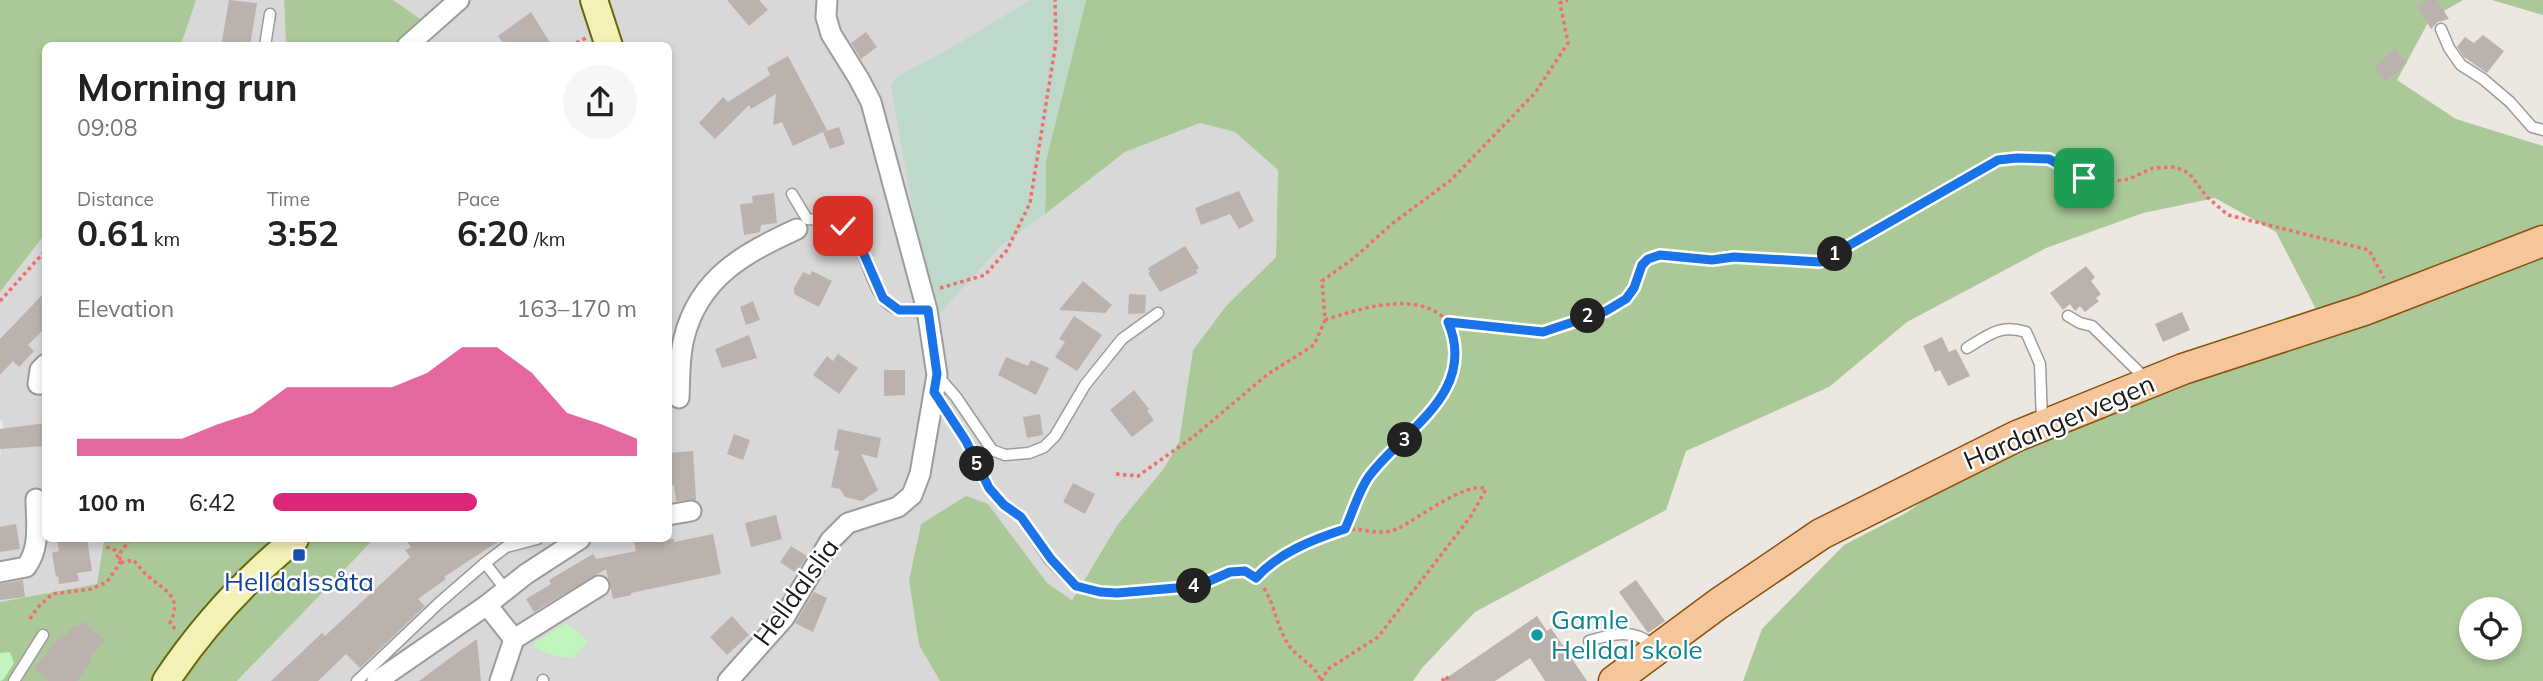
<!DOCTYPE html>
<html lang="en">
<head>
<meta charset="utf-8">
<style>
	:root { --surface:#fff; --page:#f6f6f6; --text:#222; --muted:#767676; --accent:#db2777 }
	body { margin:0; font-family:Mulish,sans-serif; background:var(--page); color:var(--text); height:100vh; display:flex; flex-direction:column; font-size:26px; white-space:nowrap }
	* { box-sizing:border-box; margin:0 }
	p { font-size:23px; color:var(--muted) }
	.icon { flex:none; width:38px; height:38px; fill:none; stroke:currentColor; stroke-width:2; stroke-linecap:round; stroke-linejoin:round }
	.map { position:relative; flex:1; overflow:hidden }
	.side { position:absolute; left:42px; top:42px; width:630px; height:500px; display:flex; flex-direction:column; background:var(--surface); border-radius:10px; box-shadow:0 4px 10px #0003 }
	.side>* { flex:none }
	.tools { position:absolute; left:2459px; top:597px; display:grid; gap:14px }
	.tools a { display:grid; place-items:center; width:63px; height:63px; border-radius:50%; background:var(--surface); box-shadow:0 4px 10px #0003; font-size:35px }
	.pin { position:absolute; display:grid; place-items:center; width:60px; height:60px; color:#fff; margin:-30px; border-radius:14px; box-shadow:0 4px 10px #0006 }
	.km { position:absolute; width:35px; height:35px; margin:-18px; border-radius:50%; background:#222; color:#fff; font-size:19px; line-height:35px; text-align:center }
	.round { display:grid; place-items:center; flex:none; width:74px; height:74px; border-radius:37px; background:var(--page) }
	.summary { display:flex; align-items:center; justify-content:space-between; height:119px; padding:0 35px }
	h1 { font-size:38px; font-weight:700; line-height:52px }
	.figures { display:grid; grid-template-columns:repeat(3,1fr); gap:10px; height:119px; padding:7px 35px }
	.figures div { display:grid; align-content:center }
	.figures b { font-size:35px; font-weight:700 }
	.figures small { font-size:19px; font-weight:400 }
	.figures p { font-size:19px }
	.chart { height:196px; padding:14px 35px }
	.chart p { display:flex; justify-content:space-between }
	.chart svg { width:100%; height:126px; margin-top:7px; fill:var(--accent); opacity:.7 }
	ul { padding:0 35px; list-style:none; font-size:23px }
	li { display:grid; grid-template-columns:112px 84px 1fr; align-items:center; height:52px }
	li i { height:18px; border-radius:9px; background:var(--accent) }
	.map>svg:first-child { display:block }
</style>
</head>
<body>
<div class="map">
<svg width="2543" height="681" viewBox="0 0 2543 681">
	<rect width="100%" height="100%" fill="#ece7e0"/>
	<!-- residential -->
	<g fill="#d9d8d8">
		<path d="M 196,0 L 284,0 L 286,45 L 181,46 Z"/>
		<path d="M 393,0 L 1030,0 L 945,51 L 896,77 L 940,312 L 1001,246 L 1125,152 L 1200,123 L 1235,132 L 1278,170 L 1276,257 L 1226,306 L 1193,350 L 1179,442 L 1165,467 L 1118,524 L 1071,600 L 1047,583 L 987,504 L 921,524 L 909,580 L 919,645 L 940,681 L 237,681 L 374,539 L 668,539 L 668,46 L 393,45 L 422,20 Z"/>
		<path d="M 45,234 L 46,539 L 104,539 L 97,584 L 0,602 L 0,459 L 3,422 L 0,419 L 0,292 Z"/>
	</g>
	<!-- forest -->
	<g fill="#abc998" fill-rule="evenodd">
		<path d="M 0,0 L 196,0 L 181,45 L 46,46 L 45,234 L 0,292 Z"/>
		<path d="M 284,0 L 393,0 L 422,20 L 393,45 L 286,45 Z"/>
		<path d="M 1086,0 L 2463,0 L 2430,19 L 2397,80 L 2456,119 L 2543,146 L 2543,681 L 1743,681 L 1762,629 L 1844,545 L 1906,513 L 1991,453 L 2321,319 L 2276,232 L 2215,198 L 2143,213 L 2046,248 L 1907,322 L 1829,387 L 1686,451 L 1666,510 L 1475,612 L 1422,668 L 1413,681 L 940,681 L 919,645 L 909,580 L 921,524 L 966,496 L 988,504 L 1047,583 L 1072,600 L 1118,524 L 1165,467 L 1179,442 L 1193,350 L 1226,306 L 1276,257 L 1278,170 L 1235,132 L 1200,123 L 1125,152 L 1045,214 L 1046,160 ZM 2471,609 L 2510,609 L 2510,648 L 2471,648 Z"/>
		<path d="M 2492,0 L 2543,0 L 2543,15 Z"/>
		<path d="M 104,539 L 374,539 L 237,681 L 0,681 L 0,602 L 97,584 Z"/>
	</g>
	<!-- wetland -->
	<path fill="#bed9ca" d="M 1030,0 L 1086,0 L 1046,160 L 1045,214 L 1001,246 L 940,313 L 926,284 L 891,87 L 896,77 L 945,51 Z"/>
	<!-- park -->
	<g fill="#c0f5be">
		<path d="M 566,623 L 588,641 L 573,658 L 554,656 L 535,648 L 534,643 Z"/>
		<path d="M 10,652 L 14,663 L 3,680 L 0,681 L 0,653 Z"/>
	</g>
	<!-- building -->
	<g fill="#bcb2ad">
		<path d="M 229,0 L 257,3 L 250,46 L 221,46 Z"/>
		<path d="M 727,0 L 759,0 L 768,10 L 749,26 Z"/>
		<path d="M 2428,0 L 2437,0 L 2449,19 L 2438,22 L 2431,29 L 2417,6 Z"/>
		<path d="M 531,12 L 552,46 L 505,46 L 498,36 Z"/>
		<path d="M 866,32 L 877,47 L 861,59 L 851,43 Z"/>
		<path d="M 2483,35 L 2504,51 L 2487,73 L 2464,57 L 2457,47 L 2465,37 L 2474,43 Z"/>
		<path d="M 2395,49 L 2407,63 L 2386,82 L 2374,68 Z"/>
		<path d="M 788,56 L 827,130 L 793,146 L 782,122 L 773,125 L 776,94 L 751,109 L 749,105 L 715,139 L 699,123 L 723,97 L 728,102 L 770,75 L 767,68 Z"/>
		<path d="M 839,127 L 845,144 L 830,149 L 823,132 Z"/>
		<path d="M 1239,191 L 1254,221 L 1239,229 L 1230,214 L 1201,225 L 1195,208 Z"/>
		<path d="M 774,193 L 777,223 L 761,225 L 760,232 L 744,235 L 740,204 L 753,203 L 752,196 Z"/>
		<path d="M 1185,246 L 1199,268 L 1196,270 L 1198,273 L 1160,292 L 1148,273 L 1150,272 L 1148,268 Z"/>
		<path d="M 2086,266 L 2095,277 L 2091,281 L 2101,294 L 2096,298 L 2099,301 L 2085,312 L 2080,306 L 2075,311 L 2070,304 L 2063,310 L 2050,293 Z"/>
		<path d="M 812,271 L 832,281 L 819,307 L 794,294 L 794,288 L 803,272 L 810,275 Z"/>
		<path d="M 1083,281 L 1112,305 L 1105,313 L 1059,310 Z"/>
		<path d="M 46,291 L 46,327 L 28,345 L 34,351 L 19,367 L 13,361 L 0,375 L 0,339 Z"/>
		<path d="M 1129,294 L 1146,295 L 1145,313 L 1128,314 Z"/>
		<path d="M 753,301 L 760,320 L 746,325 L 740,307 Z"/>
		<path d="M 2182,312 L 2190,330 L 2163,342 L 2155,324 Z"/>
		<path d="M 1074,316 L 1102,335 L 1077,371 L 1055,357 L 1065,342 L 1059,339 Z"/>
		<path d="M 749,335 L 757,358 L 722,368 L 715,349 Z"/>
		<path d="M 1942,337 L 1949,352 L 1956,349 L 1970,376 L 1948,386 L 1940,370 L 1935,372 L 1923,346 Z"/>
		<path d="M 838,354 L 858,368 L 839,394 L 813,375 L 827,356 L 833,361 Z"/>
		<path d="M 1006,357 L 1028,366 L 1031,360 L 1049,368 L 1036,395 L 998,375 Z"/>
		<path d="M 884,370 L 905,370 L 905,395 L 884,396 Z"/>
		<path d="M 1134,390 L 1149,409 L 1147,411 L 1154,420 L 1132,437 L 1110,410 Z"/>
		<path d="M 1040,414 L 1043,435 L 1027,438 L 1023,417 Z"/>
		<path d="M 46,423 L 46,446 L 0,449 L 0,429 Z"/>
		<path d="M 838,429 L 881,438 L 877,458 L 861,454 L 878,490 L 862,501 L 845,497 L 840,489 L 831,487 L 839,451 L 834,450 Z"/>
		<path d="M 734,434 L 750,440 L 743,460 L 727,454 Z"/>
		<path d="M 693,451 L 696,500 L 676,501 L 674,485 L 668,486 L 668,453 Z"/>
		<path d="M 1073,483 L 1095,494 L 1085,514 L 1063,502 Z"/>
		<path d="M 776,515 L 782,539 L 751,547 L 745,523 Z"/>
		<path d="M 16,524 L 20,549 L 0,552 L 0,527 Z"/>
		<path d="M 713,534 L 721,574 L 631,593 L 631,595 L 613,599 L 606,569 L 534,612 L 526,599 L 551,584 L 549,580 L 593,554 L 596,559 L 636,551 L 634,541 L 644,539 L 674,539 L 674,542 Z"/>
		<path d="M 57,539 L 87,539 L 92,571 L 77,573 L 79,581 L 59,584 L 58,576 L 56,577 L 52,553 L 59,551 Z"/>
		<path d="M 405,539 L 502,539 L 444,577 L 446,579 L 418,599 L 425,606 L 360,668 L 346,654 L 318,681 L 271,681 L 322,633 L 325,636 L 410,557 L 405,550 L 411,547 Z"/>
		<path d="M 791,546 L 807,556 L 796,573 L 780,562 Z"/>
		<path d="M 23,580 L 25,597 L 0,600 L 0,584 Z"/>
		<path d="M 1636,580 L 1665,621 L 1648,633 L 1619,592 Z"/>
		<path d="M 814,592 L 827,598 L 813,632 L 795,623 Z"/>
		<path d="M 732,616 L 749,635 L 727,655 L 710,637 Z"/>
		<path d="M 1537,616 L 1547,631 L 1551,628 L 1587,681 L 1545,681 L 1530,658 L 1495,681 L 1442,681 Z"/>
		<path d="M 82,621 L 105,640 L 90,658 L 92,660 L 77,681 L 49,681 L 34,668 L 62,634 L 65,636 L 74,625 L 77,627 Z"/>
		<path d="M 477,639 L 481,681 L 419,681 L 454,655 Z"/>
	</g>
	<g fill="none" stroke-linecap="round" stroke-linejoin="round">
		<defs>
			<g id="service">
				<path d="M 2441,29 L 2449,48 L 2461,65 L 2483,79 L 2510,102 L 2532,127 L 2543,130"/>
				<path d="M 265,46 L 270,14"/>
				<path d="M 792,194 L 807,219 C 819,220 834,220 844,227 C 871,246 868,302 900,310 C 908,312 919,310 927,310"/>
				<path d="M 2068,316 L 2080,323 L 2092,326 L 2147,380"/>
				<path d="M 1967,348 C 1989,335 1999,324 2026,332 L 2040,364 L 2042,421"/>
				<path d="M 937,375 L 956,397 L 992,450 L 1005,455 L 1029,453 L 1044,447 L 1055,436 L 1085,385 L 1122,339 L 1158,313"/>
				<path d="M 936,394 L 966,441 L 989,488 L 1004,505 L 1021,517 L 1050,560 L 1076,586 L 1100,592 L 1117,593 L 1188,587 L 1207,582 L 1230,572 L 1245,571 L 1256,578"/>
				<path d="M 506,590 L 485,563 L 506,547 L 537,539"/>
				<path d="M 1589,641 C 1611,634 1635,628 1653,646"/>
				<path d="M 14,681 L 43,635"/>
				<path d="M 357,681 L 439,603 L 485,563"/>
				<path d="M 543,681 L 543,680"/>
			</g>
			<g id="minor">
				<path d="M 407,46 L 459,0"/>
				<path d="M 46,364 L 40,370 L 38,384 L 46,384"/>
				<path d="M 679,398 C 680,378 679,357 684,338 C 699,277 745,253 797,229"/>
				<path d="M 668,515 L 691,511"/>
				<path d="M 0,572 L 26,567 C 41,547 36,522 36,499"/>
				<path d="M 487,605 L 514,639 L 500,681"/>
				<path d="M 514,639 L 599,586"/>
				<path d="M 377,681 L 487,605 L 526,574 L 580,539"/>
				<path d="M 728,681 L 784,618 L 830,541 L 848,523 L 898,507 L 912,495 L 920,474 L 937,375 L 927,310 L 871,102 L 859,79 L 831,34 L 826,17 L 827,0"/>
			</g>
			<g id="secondary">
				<path d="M 594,0 L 609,46"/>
				<path d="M 166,681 C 202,627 245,580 295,539"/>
			</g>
			<path id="primary" d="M 1614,681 L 1718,604 L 1821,534 L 2017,436 L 2183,369 L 2364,310 L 2543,241"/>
		</defs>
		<!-- service casing -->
		<use href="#service" stroke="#9c9c9c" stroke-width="13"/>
		<!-- minor casing -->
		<use href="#minor" stroke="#9c9c9c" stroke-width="23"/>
		<!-- secondary casing -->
		<use href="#secondary" stroke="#68680b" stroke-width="30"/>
		<!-- primary casing -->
		<use href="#primary" stroke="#885009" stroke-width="33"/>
		<!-- path -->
		<g stroke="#f06d6e" stroke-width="3.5" stroke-dasharray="3.5 3.5" stroke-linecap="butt">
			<path d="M 570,46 L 586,38"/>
			<path d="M 940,288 L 985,275 L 1007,250 L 1030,203 L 1056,42 L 1055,0"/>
			<path d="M 0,301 L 46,250"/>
			<path d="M 1325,320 C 1358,309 1413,291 1443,317 C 1453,326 1455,338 1455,351 C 1453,397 1418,426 1388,456 C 1382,462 1374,468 1369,475 C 1358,490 1352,512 1345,529"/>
			<path d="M 1448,322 L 1543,332 L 1606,311 L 1626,298 L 1634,288 L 1642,265 L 1649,259 L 1660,255 L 1712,260 L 1734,257 L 1820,262 L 1998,160 L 2017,158 L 2049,159 L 2084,178 L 2101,183 L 2129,179 L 2153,168 L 2175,167 L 2189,173 L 2207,197 L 2228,215 L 2369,250 L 2384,278"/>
			<path d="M 1116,474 L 1138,476 L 1193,437 L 1268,374 L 1314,345 L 1325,320 L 1322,281 L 1354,258 L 1393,223 L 1451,180 L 1535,93 L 1568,43 L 1560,3 L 1568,0"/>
			<path d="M 128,539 L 129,541 L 120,553 L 120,563 L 133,560 C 139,565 143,573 149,577 C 166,591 183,598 170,623 L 175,629"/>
			<path d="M 1264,570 C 1285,555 1320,531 1346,529 C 1365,528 1381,537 1399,528 C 1417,519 1468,480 1486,489 L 1471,516 L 1378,637 L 1328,669 L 1321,681"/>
			<path d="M 1264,588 C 1275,606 1277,627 1288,644 C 1296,657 1315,665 1320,679"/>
			<path d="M 30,619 C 35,609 44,602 52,594 L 91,589 L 107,582 L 120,563 L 115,550 L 106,547"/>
			<path d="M 1442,681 L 1446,676 L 1449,681"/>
		</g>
		<!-- service -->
		<use href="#service" stroke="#fff" stroke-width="10"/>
		<!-- minor -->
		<use href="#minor" stroke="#fff" stroke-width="19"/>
		<!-- secondary -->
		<use href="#secondary" stroke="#f4f1b6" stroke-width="26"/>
		<!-- primary -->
		<use href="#primary" stroke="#f5c59c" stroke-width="30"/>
	</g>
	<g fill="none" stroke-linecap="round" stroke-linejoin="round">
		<defs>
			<path id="route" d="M 843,226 L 859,243 L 883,298 L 899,310 L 928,310 L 937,374 L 934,392 L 966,441 L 989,488 L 1004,505 L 1021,517 L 1051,559 L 1076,586 L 1100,592 L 1117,593 L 1188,587 L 1207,582 L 1230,572 L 1245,571 L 1256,578 C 1278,553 1314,539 1345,529 C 1353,512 1359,489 1370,475 C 1405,429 1478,392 1448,322 L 1543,332 L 1606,311 L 1626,299 L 1634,288 L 1642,265 L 1648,259 L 1660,255 L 1712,260 L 1734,257 L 1820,262 L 1998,160 L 2017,158 L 2049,159 L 2084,178"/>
		</defs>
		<!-- route casing -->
		<use href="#route" stroke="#fff" stroke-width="14"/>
		<!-- route -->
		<use href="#route" stroke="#1a73e8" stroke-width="9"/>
	</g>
	<!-- markers -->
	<rect fill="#1a4fb4" stroke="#fff" stroke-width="2.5" x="292" y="548" width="14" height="14" rx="3.5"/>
	<circle fill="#0f9aa8" stroke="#fff" stroke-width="2.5" cx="1537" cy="635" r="7"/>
	<g text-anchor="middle" stroke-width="5" stroke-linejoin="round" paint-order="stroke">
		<!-- street labels -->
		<g font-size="26" fill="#1b1b1b" stroke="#fff">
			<text transform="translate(2059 422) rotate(-23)" y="9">Hardangervegen</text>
			<text transform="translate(796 592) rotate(-54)" y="9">Helldalslia</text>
		</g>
		<!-- transit labels -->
		<g font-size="26" fill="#164399" stroke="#fff">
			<text x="299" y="591">Helldalssåta</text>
		</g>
		<!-- culture labels -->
		<g font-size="26" fill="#0d838f" stroke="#fff" text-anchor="start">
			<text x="1551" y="629">Gamle<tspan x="1551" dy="30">Helldal skole</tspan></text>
		</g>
	</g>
</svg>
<div class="tools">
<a><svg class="icon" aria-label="locate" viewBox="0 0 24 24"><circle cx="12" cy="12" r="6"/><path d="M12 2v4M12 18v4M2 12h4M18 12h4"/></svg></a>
</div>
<div class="pin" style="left:2084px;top:178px;background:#1e9e55"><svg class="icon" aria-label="arrive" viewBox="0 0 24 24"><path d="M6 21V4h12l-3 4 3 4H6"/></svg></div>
<div class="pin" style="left:843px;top:226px;background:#d93025"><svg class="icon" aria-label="check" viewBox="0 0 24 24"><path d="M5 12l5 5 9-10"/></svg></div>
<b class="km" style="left:1835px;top:254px">1</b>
<b class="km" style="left:1588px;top:316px">2</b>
<b class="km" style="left:1405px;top:440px">3</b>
<b class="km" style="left:1194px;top:586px">4</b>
<b class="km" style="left:977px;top:464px">5</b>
<section class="side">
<div class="summary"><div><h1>Morning run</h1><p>09:08</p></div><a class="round"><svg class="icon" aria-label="share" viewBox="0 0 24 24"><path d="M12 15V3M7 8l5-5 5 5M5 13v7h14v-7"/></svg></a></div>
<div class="figures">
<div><p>Distance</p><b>0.61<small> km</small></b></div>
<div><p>Time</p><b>3:52</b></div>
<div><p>Pace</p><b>6:20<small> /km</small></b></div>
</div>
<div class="chart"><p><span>Elevation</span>163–170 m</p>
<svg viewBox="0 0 160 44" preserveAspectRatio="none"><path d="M0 44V38L10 38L20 38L30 38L40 33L50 29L60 20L70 20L80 20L90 20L100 15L110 6L120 6L130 15L140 29L150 33L160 38V44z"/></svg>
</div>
<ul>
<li><b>100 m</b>6:42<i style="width:56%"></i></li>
</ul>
</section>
</div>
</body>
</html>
